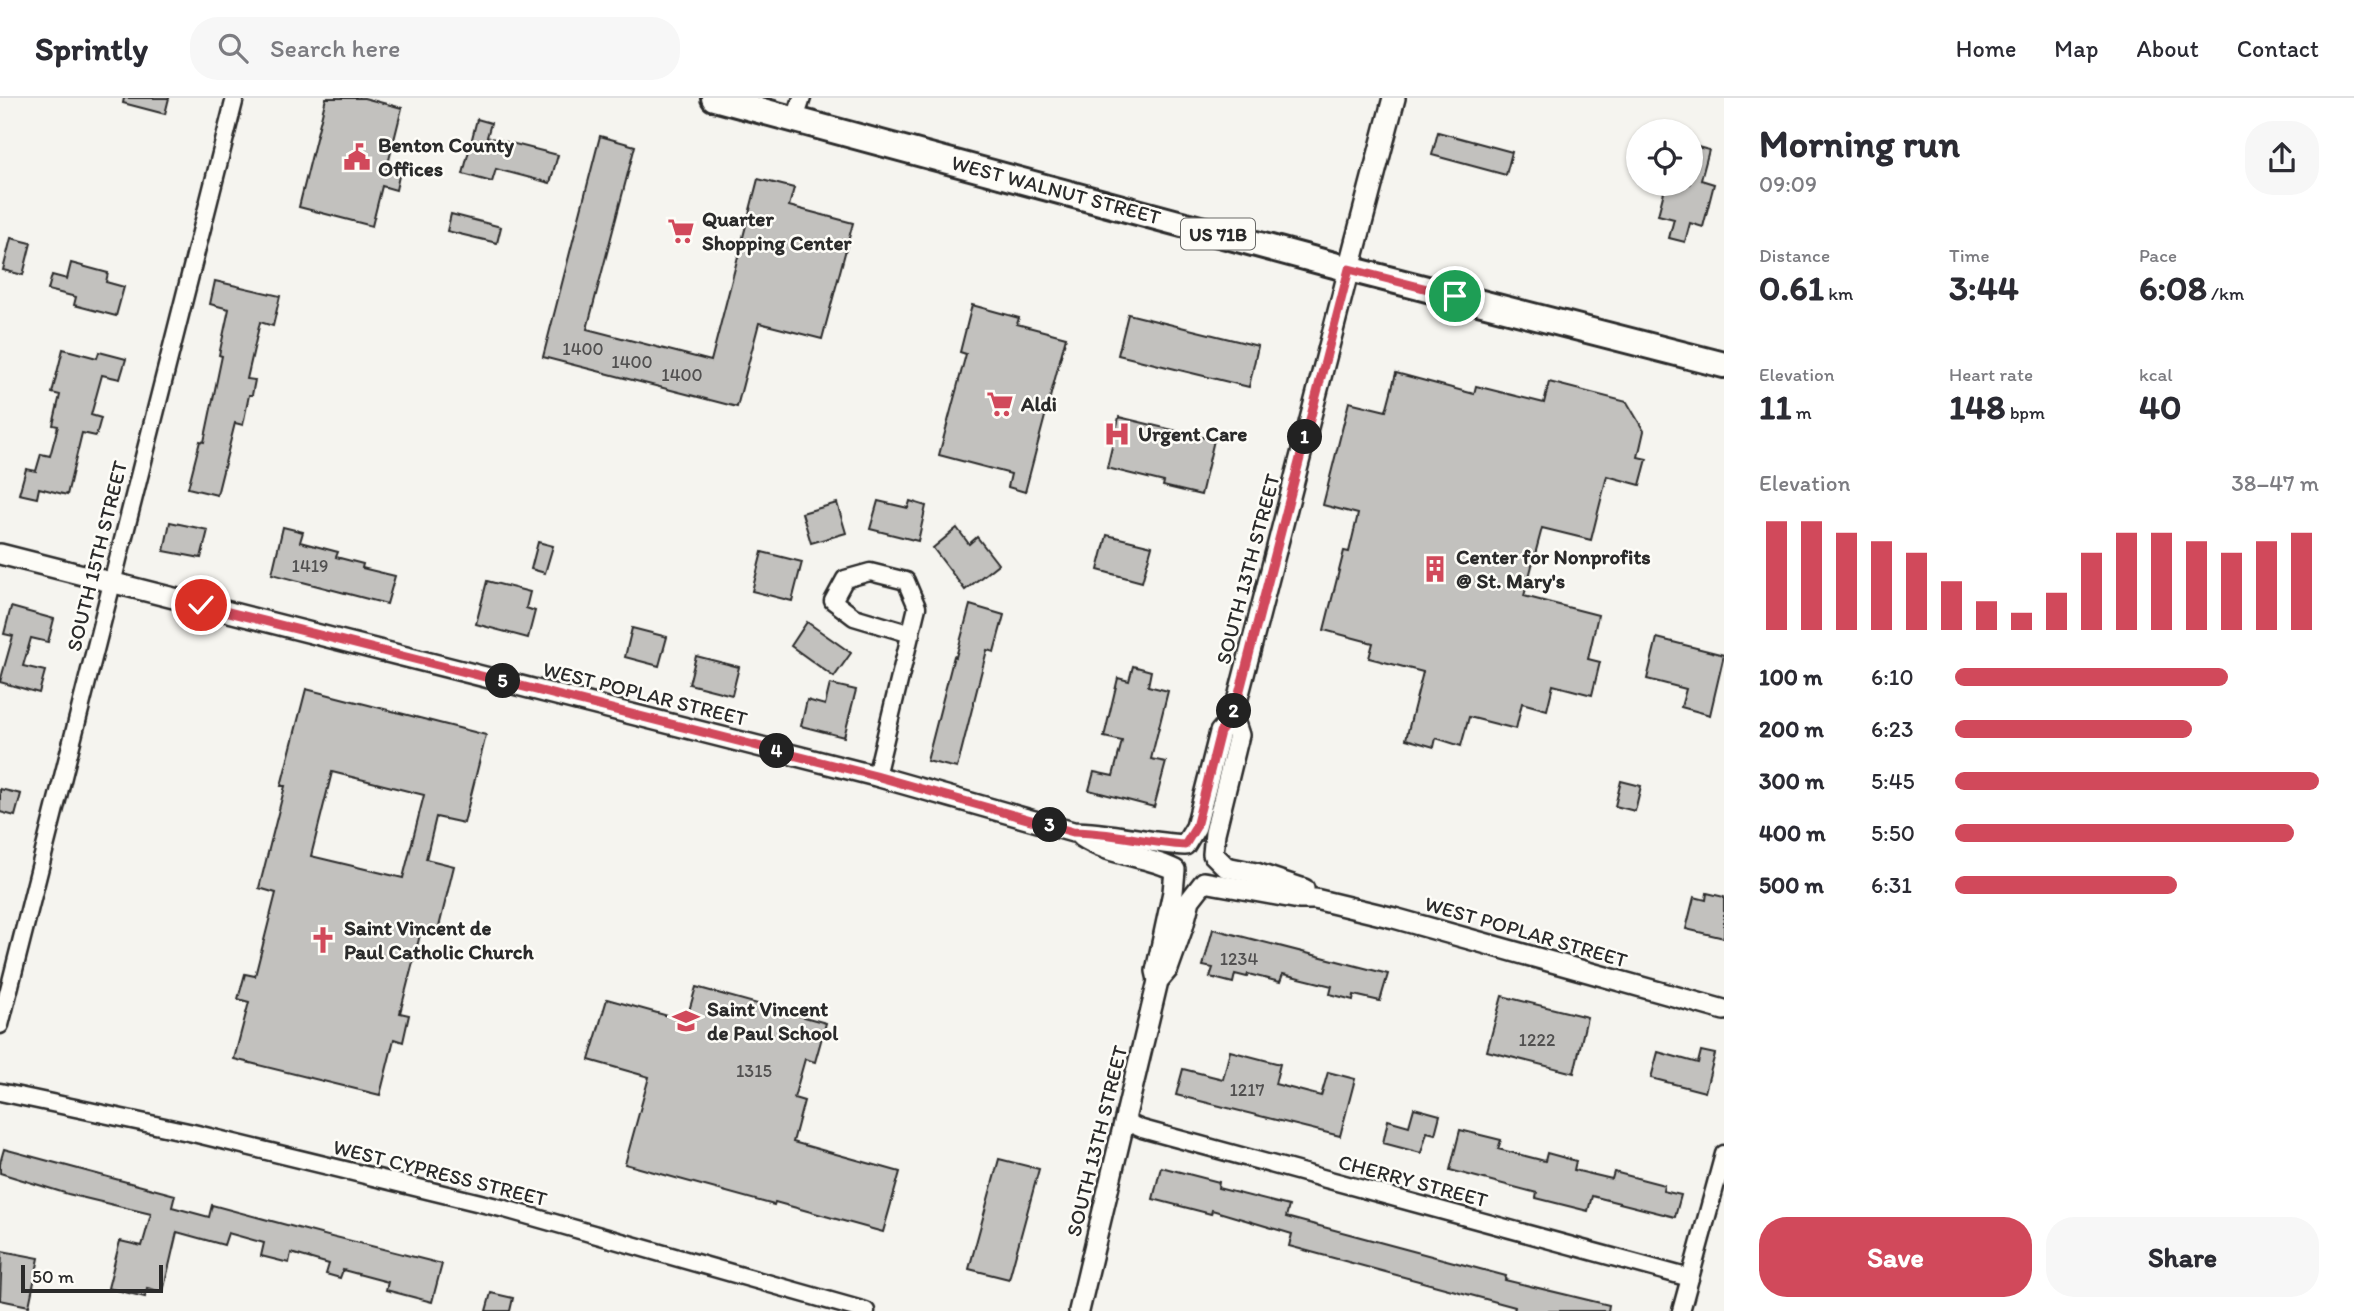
<!DOCTYPE html>
<html lang="en">
<head>
<meta charset="utf-8">
<style>
	:root { --surface:#fff; --page:#f7f7f7; --text:#2b2b33; --muted:#7c7c81; --line:#e1e1e2; --accent:#d1495b }
	body { margin:0; font-family:Itim,sans-serif; background:var(--page); color:var(--text); height:100vh; display:flex; flex-direction:column; font-size:26px; white-space:nowrap }
	* { box-sizing:border-box; margin:0 }
	p { font-size:23px; color:var(--muted) }
	.icon { flex:none; width:38px; height:38px; fill:none; stroke:currentColor; stroke-width:2; stroke-linecap:round; stroke-linejoin:round }
	.map { position:relative; flex:1; overflow:hidden }
	.panel { display:flex; flex-direction:column; background:var(--surface); width:630px }
	.panel>* { flex:none }
	.tools { position:absolute; left:1626px; top:21px; display:grid; gap:14px }
	.tools a { display:grid; place-items:center; width:77px; height:77px; border-radius:50%; background:var(--surface); box-shadow:0 2px 5px #0004; font-size:35px }
	.scale { position:absolute; left:21px; bottom:18px; width:142px; box-sizing:border-box; padding-left:7px; border:4px solid #2b2b2b; border-top:0; font-size:19px; line-height:24px; white-space:nowrap; color:#2b2b2b; -webkit-text-stroke:5px #fdfcf7; paint-order:stroke }
	.pin { position:absolute; display:grid; place-items:center; width:60px; height:60px; color:#fff; margin:-30px; border:4px solid #fff; border-radius:50%; box-shadow:0 2px 7px #0007 }
	.km { position:absolute; width:35px; height:35px; margin:-18px; border-radius:50%; background:#222; color:#fff; font-size:19px; line-height:35px; text-align:center }
	.round { display:grid; place-items:center; flex:none; width:74px; height:74px; border-radius:28px; background:var(--page) }
	.head { display:flex; align-items:center; justify-content:space-between; height:119px; padding:0 35px }
	h1 { font-size:38px; font-weight:700; line-height:52px }
	.metrics { display:grid; grid-template-columns:repeat(3,1fr); gap:10px; height:119px; padding:7px 35px }
	.metrics div { display:grid; align-content:center }
	.metrics b { font-size:35px; font-weight:700 }
	.metrics small { font-size:19px; font-weight:400 }
	.metrics p { font-size:19px }
	.chart { height:196px; padding:14px 35px }
	.chart p { display:flex; justify-content:space-between }
	.chart svg { width:100%; height:126px; margin-top:7px; stroke:var(--accent); stroke-width:6 }
	.cta { display:flex; gap:14px; margin-top:auto; padding:14px 35px }
	.cta a { flex:1; height:80px; border-radius:28px; background:var(--accent); color:#fff; font-size:28px; font-weight:700; line-height:80px; text-align:center }
	.cta a+a { background:var(--page); color:var(--text) }
	ul { padding:0 35px; list-style:none; font-size:23px }
	li { display:grid; grid-template-columns:112px 84px 1fr; align-items:center; height:52px }
	li i { height:18px; border-radius:9px; background:var(--accent) }
	header { display:flex; align-items:center; gap:42px; box-sizing:border-box; height:98px; padding:0 35px; background:var(--surface); border-bottom:2px solid var(--line) }
	header strong { font-size:33px }
	nav { display:flex; gap:38px; margin-inline-start:auto; font-size:24px }
	.search { width:490px; height:63px; background:var(--page); display:flex; align-items:center; gap:18px; box-sizing:border-box; padding:0 24px; border-radius:28px; color:var(--muted); font-size:26px }
	main { display:flex; flex:1; min-height:0 }
	.map>svg:first-child { display:block }
</style>
</head>
<body>
<header>
<strong>Sprintly</strong>
<div class="search"><svg class="icon" aria-label="search" viewBox="0 0 24 24"><circle cx="10" cy="10" r="6"/><path d="M15 15l6 6"/></svg>Search here</div>
<nav><a>Home</a><a>Map</a><a>About</a><a>Contact</a></nav>
</header>
<main>
<div class="map">
<svg width="1724" height="1213" viewBox="0 0 1724 1213">
	<rect width="100%" height="100%" fill="#f5f4ef"/>
	<filter id="ink" filterUnits="userSpaceOnUse"><feTurbulence type="fractalNoise" baseFrequency=".0143" numOctaves="2"/><feDisplacementMap in="SourceGraphic" scale="14" xChannelSelector="R" yChannelSelector="G"/><feConvolveMatrix kernelMatrix="1 2 1 2 8 2 1 2 1" color-interpolation-filters="sRGB"/></filter>
	<g filter="url(#ink)">
		<!-- building -->
		<g fill="#c2c1be" stroke="#2b2b2b" stroke-width="2" fill-rule="evenodd">
			<path d="M 124,0 L 169,0 L 165,16 L 123,5 Z"/>
			<path d="M 326,0 L 364,0 L 402,10 L 387,70 L 400,73 L 396,92 L 382,88 L 372,128 L 299,109 Z"/>
			<path d="M 477,21 L 491,25 L 487,39 L 558,57 L 550,85 L 496,71 L 492,84 L 463,76 Z"/>
			<path d="M 1438,34 L 1512,54 L 1506,77 L 1432,57 Z"/>
			<path d="M 600,38 L 635,48 L 587,231 L 711,263 L 758,81 L 794,90 L 789,108 L 853,125 L 822,241 L 759,225 L 737,309 L 543,259 Z"/>
			<path d="M 1690,47 L 1709,52 L 1701,82 L 1714,86 L 1703,129 L 1690,125 L 1685,144 L 1669,140 L 1674,121 L 1658,117 L 1666,86 L 1690,86 Z"/>
			<path d="M 451,116 L 501,129 L 497,145 L 447,133 Z"/>
			<path d="M 11,140 L 31,145 L 23,177 L 3,172 Z"/>
			<path d="M 71,165 L 108,175 L 106,184 L 124,189 L 116,218 L 74,207 L 76,199 L 48,192 L 52,177 L 67,181 Z"/>
			<path d="M 215,183 L 280,198 L 273,228 L 260,224 L 247,281 L 255,282 L 252,297 L 249,297 L 243,327 L 235,325 L 217,397 L 188,390 L 200,343 L 204,344 L 222,258 L 219,257 L 229,211 L 210,206 Z"/>
			<path d="M 972,207 L 1019,220 L 1017,226 L 1066,239 L 1025,394 L 1008,389 L 1011,376 L 939,357 L 966,256 L 960,254 Z"/>
			<path d="M 1128,216 L 1258,248 L 1249,289 L 1118,257 Z"/>
			<path d="M 63,251 L 97,260 L 99,254 L 126,261 L 120,281 L 102,277 L 91,317 L 101,320 L 96,338 L 82,335 L 67,397 L 39,390 L 37,400 L 19,396 L 26,371 L 36,373 L 41,356 L 50,358 L 58,328 L 53,327 L 60,297 L 52,295 Z"/>
			<path d="M 1396,275 L 1474,296 L 1476,288 L 1544,305 L 1549,284 L 1627,304 L 1644,333 L 1638,359 L 1647,361 L 1640,387 L 1607,378 L 1591,442 L 1542,430 L 1524,498 L 1598,517 L 1588,561 L 1600,564 L 1592,597 L 1553,587 L 1547,612 L 1522,605 L 1516,631 L 1469,619 L 1461,648 L 1436,640 L 1434,649 L 1406,641 L 1423,574 L 1369,560 L 1373,545 L 1324,532 L 1344,453 L 1349,454 L 1358,416 L 1323,407 L 1349,304 L 1386,313 Z"/>
			<path d="M 1119,319 L 1214,342 L 1201,397 L 1163,388 L 1164,384 L 1107,370 Z"/>
			<path d="M 878,403 L 908,410 L 910,403 L 926,408 L 918,443 L 870,431 Z"/>
			<path d="M 837,405 L 846,435 L 811,445 L 802,415 Z"/>
			<path d="M 170,424 L 208,432 L 201,460 L 164,453 Z"/>
			<path d="M 283,429 L 303,434 L 300,444 L 338,454 L 336,459 L 363,466 L 362,470 L 395,478 L 387,506 L 272,476 Z"/>
			<path d="M 957,430 L 969,446 L 977,439 L 998,466 L 965,492 L 933,450 Z"/>
			<path d="M 1107,437 L 1152,448 L 1142,484 L 1098,472 Z"/>
			<path d="M 538,444 L 553,448 L 545,475 L 531,471 Z"/>
			<path d="M 762,454 L 802,464 L 792,503 L 752,493 Z"/>
			<path d="M 487,483 L 530,494 L 526,510 L 535,513 L 528,540 L 476,526 Z"/>
			<path d="M 970,507 L 1004,517 L 994,554 L 987,552 L 957,670 L 927,663 L 954,558 L 956,559 Z"/>
			<path d="M 11,509 L 54,521 L 48,544 L 31,540 L 23,568 L 45,573 L 39,595 L 0,584 L 13,538 L 4,536 Z"/>
			<path d="M 807,524 L 851,555 L 834,579 L 791,548 Z"/>
			<path d="M 632,530 L 667,539 L 659,568 L 625,559 Z"/>
			<path d="M 1657,540 L 1724,557 L 1710,617 L 1681,609 L 1686,591 L 1647,581 Z"/>
			<path d="M 696,558 L 739,569 L 732,597 L 689,586 Z"/>
			<path d="M 1133,568 L 1151,573 L 1148,588 L 1168,593 L 1151,661 L 1166,664 L 1154,709 L 1089,692 L 1094,674 L 1113,678 L 1122,643 L 1104,639 L 1118,580 L 1129,583 Z"/>
			<path d="M 830,586 L 856,592 L 844,639 L 801,628 L 807,602 L 825,607 Z"/>
			<path d="M 306,591 L 486,637 L 464,725 L 436,719 L 426,761 L 454,768 L 437,837 L 421,833 L 400,915 L 409,917 L 403,944 L 394,941 L 380,997 L 234,961 L 249,904 L 238,901 L 245,876 L 255,878 L 276,795 L 259,790 L 285,688 L 281,688 ZM 332,674 L 424,697 L 403,780 L 311,758 Z"/>
			<path d="M 1621,683 L 1641,688 L 1635,713 L 1615,708 Z"/>
			<path d="M 0,691 L 21,696 L 15,718 L 0,714 Z"/>
			<path d="M 1707,795 L 1724,799 L 1724,840 L 1686,831 L 1694,799 L 1706,802 Z"/>
			<path d="M 1213,831 L 1388,876 L 1380,903 L 1354,897 L 1353,902 L 1330,896 L 1332,888 L 1283,876 L 1280,884 L 1248,876 L 1247,879 L 1235,876 L 1233,885 L 1210,879 L 1213,870 L 1203,868 Z"/>
			<path d="M 696,889 L 826,925 L 815,964 L 805,961 L 794,1000 L 804,1003 L 793,1044 L 900,1074 L 883,1134 L 775,1104 L 774,1107 L 625,1066 L 649,979 L 589,962 L 607,901 L 686,923 Z"/>
			<path d="M 1502,898 L 1587,919 L 1574,975 L 1487,953 Z"/>
			<path d="M 1230,953 L 1280,966 L 1275,986 L 1321,998 L 1328,974 L 1355,981 L 1340,1038 L 1176,997 L 1183,971 L 1223,981 Z"/>
			<path d="M 1701,953 L 1715,956 L 1705,994 L 1651,980 L 1658,954 L 1698,965 Z"/>
			<path d="M 1414,1010 L 1440,1017 L 1435,1036 L 1427,1034 L 1421,1055 L 1383,1045 L 1388,1022 L 1409,1028 Z"/>
			<path d="M 1460,1032 L 1501,1042 L 1498,1051 L 1545,1063 L 1547,1055 L 1576,1063 L 1574,1072 L 1612,1081 L 1614,1074 L 1664,1087 L 1663,1093 L 1681,1097 L 1675,1119 L 1592,1098 L 1588,1113 L 1536,1100 L 1537,1095 L 1450,1072 Z"/>
			<path d="M 4,1051 L 175,1097 L 172,1109 L 209,1119 L 212,1107 L 335,1140 L 336,1139 L 442,1166 L 432,1204 L 386,1192 L 388,1184 L 343,1172 L 340,1180 L 326,1176 L 329,1166 L 291,1155 L 289,1165 L 261,1158 L 264,1145 L 228,1135 L 224,1147 L 177,1134 L 163,1194 L 147,1190 L 145,1199 L 108,1190 L 120,1143 L 142,1148 L 151,1116 L 68,1096 L 0,1075 L 0,1065 Z"/>
			<path d="M 999,1061 L 1039,1071 L 1009,1181 L 969,1171 Z"/>
			<path d="M 1161,1069 L 1219,1084 L 1218,1090 L 1289,1108 L 1286,1119 L 1506,1178 L 1505,1182 L 1609,1207 L 1608,1213 L 1514,1213 L 1515,1209 L 1289,1148 L 1292,1136 L 1212,1112 L 1211,1116 L 1153,1101 Z"/>
			<path d="M 2,1153 L 39,1160 L 29,1208 L 0,1202 Z"/>
			<path d="M 491,1195 L 513,1200 L 510,1213 L 486,1213 Z"/>
		</g>
		<g fill="none" stroke-linecap="round" stroke-linejoin="round">
			<defs>
				<g id="minor">
					<path d="M 795,21 L 802,0"/>
					<path d="M 876,678 L 917,509 L 906,483 L 870,474 L 845,481 L 833,503 L 854,519 L 911,536"/>
					<path d="M 0,927 L 235,0"/>
					<path d="M 0,994 L 193,1035 L 505,1111 L 866,1213"/>
					<path d="M 1126,1024 L 1142,1031 L 1690,1180"/>
					<path d="M 1681,1213 L 1724,1056"/>
				</g>
				<g id="tertiary">
					<path d="M 0,456 L 876,678 L 1073,734 C 1111,734 1147,745 1185,747 L 1196,729 L 1220,634 L 1233,619 L 1349,171"/>
					<path d="M 1233,619 L 1239,637 L 1215,735 L 1213,756 L 1226,769 L 1256,775 L 1304,791"/>
					<path d="M 1082,739 C 1110,758 1146,757 1175,772 L 1173,794 L 1156,873 L 1158,882"/>
					<path d="M 1079,1213 L 1158,883 L 1168,871 L 1183,829 L 1190,802 L 1204,784 L 1299,801 L 1315,801 L 1394,820 L 1724,912"/>
				</g>
				<path id="secondary" d="M 1349,171 L 1394,0"/>
				<path id="primary" d="M 714,0 L 1349,171 L 1724,267"/>
			</defs>
			<!-- minor casing -->
			<use href="#minor" stroke="#2b2b2b" stroke-width="21"/>
			<!-- tertiary casing -->
			<use href="#tertiary" stroke="#2b2b2b" stroke-width="24"/>
			<!-- secondary casing -->
			<use href="#secondary" stroke="#2b2b2b" stroke-width="26"/>
			<!-- primary casing -->
			<use href="#primary" stroke="#2b2b2b" stroke-width="30"/>
			<!-- minor -->
			<use href="#minor" stroke="#fdfcf7" stroke-width="16"/>
			<!-- tertiary -->
			<use href="#tertiary" stroke="#fdfcf7" stroke-width="19"/>
			<!-- secondary -->
			<use href="#secondary" stroke="#fdfcf7" stroke-width="21"/>
			<!-- primary -->
			<use href="#primary" stroke="#fdfcf7" stroke-width="24"/>
		</g>
	</g>
	<g fill="none" stroke-linecap="round" stroke-linejoin="round" filter="url(#ink)">
		<defs>
			<path id="route" d="M 201,507 L 876,678 L 1073,734 C 1111,734 1147,745 1185,747 L 1196,729 L 1220,634 L 1233,619 L 1349,171 L 1455,198"/>
		</defs>
		<!-- route casing -->
		<use href="#route" stroke="#fff" stroke-width="14"/>
		<!-- route -->
		<use href="#route" stroke="#d1495b" stroke-width="9"/>
	</g>
	<!-- icons -->
	<defs>
		<symbol id="civic-bare" viewBox="-9 -9 18 18"><path d="M-.6-6.5H3V-4.5H.6V-3L4-1V1h2V6H-6V1h2V-1L-.6-3ZM-1.2 2.5V6h2.4V2.5Z" fill="#d1495b" stroke="#fdfcf7" stroke-width="2.5" paint-order="stroke"/></symbol>
		<symbol id="supermarket-bare" viewBox="-9 -9 18 18"><path d="M-6-5.5h2.5l.6 2H6L4.5 2H-2.5L-4.4-4H-6ZM-1.5 3.2a1.3 1.3 0 1 0 .1 0ZM3 3.2a1.3 1.3 0 1 0 .1 0Z" fill="#d1495b" stroke="#fdfcf7" stroke-width="2.5" paint-order="stroke"/></symbol>
		<symbol id="hospital-bare" viewBox="-9 -9 18 18"><path d="M-5-5h3v3.5h4V-5h3V5h-3V1.5h-4V5h-3Z" fill="#d1495b" stroke="#fdfcf7" stroke-width="2.5" paint-order="stroke"/></symbol>
		<symbol id="building-bare" viewBox="-9 -9 18 18"><path d="M-4-6H4V6H1V3H-1V6H-4ZM-2.5-4.3h1.7v1.8h-1.7ZM.8-4.3h1.7v1.8H.8ZM-2.5-1h1.7V.8h-1.7ZM.8-1h1.7V.8H.8Z" fill="#d1495b" stroke="#fdfcf7" stroke-width="2.5" paint-order="stroke"/></symbol>
		<symbol id="church-bare" viewBox="-9 -9 18 18"><path d="M-1.2-6h2.4v3.5h3.3v2.4h-3.3V6h-2.4V-.1h-3.3v-2.4h3.3Z" fill="#d1495b" stroke="#fdfcf7" stroke-width="2.5" paint-order="stroke"/></symbol>
		<symbol id="school-bare" viewBox="-9 -9 18 18"><path d="M0-5L7-2L0 1L-7-2ZM-4 1L0 2.5L4 1V4Q0 6-4 4Z" fill="#d1495b" stroke="#fdfcf7" stroke-width="2.5" paint-order="stroke"/></symbol>
	</defs>
	<g fill-rule="evenodd">
		<use href="#civic-bare" x="338" y="40" width="38" height="38"/>
		<use href="#supermarket-bare" x="662" y="114" width="38" height="38"/>
		<use href="#supermarket-bare" x="981" y="287" width="38" height="38"/>
		<use href="#hospital-bare" x="1098" y="317" width="38" height="38"/>
		<use href="#building-bare" x="1416" y="452" width="38" height="38"/>
		<use href="#church-bare" x="304" y="823" width="38" height="38"/>
		<use href="#school-bare" x="667" y="904" width="38" height="38"/>
	</g>
	<g text-anchor="middle" stroke-width="5" stroke-linejoin="round" paint-order="stroke">
		<!-- number labels -->
		<g font-size="18" fill="#515050">
			<text x="583" y="257">1400</text>
			<text x="632" y="270">1400</text>
			<text x="682" y="283">1400</text>
			<text x="310" y="474">1419</text>
			<text x="1239" y="867">1234</text>
			<text x="1537" y="948">1222</text>
			<text x="754" y="979">1315</text>
			<text x="1247" y="998">1217</text>
		</g>
		<!-- shield labels -->
		<rect fill="#fdfcf7" stroke="#6a6a68" stroke-width="2" x="1181" y="120.5" width="74" height="31" rx="5"/>
		<g font-size="19" font-weight="bold" fill="#2b2b2b">
			<text x="1218" y="143">US 71B</text>
		</g>
		<!-- poi labels -->
		<g font-size="21" font-weight="bold" fill="#2b2b2b" stroke="#fdfcf7" text-anchor="start">
			<text x="378" y="54">Benton County<tspan x="378" dy="24">Offices</tspan></text>
			<text x="702" y="128">Quarter<tspan x="702" dy="24">Shopping Center</tspan></text>
			<text x="1021" y="313">Aldi</text>
			<text x="1138" y="343">Urgent Care</text>
			<text x="1456" y="466">Center for Nonprofits<tspan x="1456" dy="24">@ St. Mary's</tspan></text>
			<text x="344" y="837">Saint Vincent de<tspan x="344" dy="24">Paul Catholic Church</tspan></text>
			<text x="707" y="918">Saint Vincent<tspan x="707" dy="24">de Paul School</tspan></text>
		</g>
		<!-- street labels -->
		<g font-size="21" fill="#2b2b2b" stroke="#fdfcf7">
			<text transform="translate(1056 92) rotate(15)" y="7">WEST WALNUT STREET</text>
			<text transform="translate(97 458) rotate(-76)" y="7">SOUTH 15TH STREET</text>
			<text transform="translate(1248 471) rotate(-75)" y="7">SOUTH 13TH STREET</text>
			<text transform="translate(645 596) rotate(14)" y="7">WEST POPLAR STREET</text>
			<text transform="translate(1526 834) rotate(16)" y="7">WEST POPLAR STREET</text>
			<text transform="translate(1097 1043) rotate(-76)" y="7">SOUTH 13TH STREET</text>
			<text transform="translate(440 1075) rotate(14)" y="7">WEST CYPRESS STREET</text>
			<text transform="translate(1413 1083) rotate(15)" y="7">CHERRY STREET</text>
		</g>
	</g>
</svg>
<div class="tools">
<a><svg class="icon" aria-label="locate" viewBox="0 0 24 24"><circle cx="12" cy="12" r="6"/><path d="M12 2v4M12 18v4M2 12h4M18 12h4"/></svg></a>
</div>
<div class="scale">50 m</div>
<div class="pin" style="left:1455px;top:198px;background:#1e9e55"><svg class="icon" aria-label="arrive" viewBox="0 0 24 24"><path d="M6 21V4h12l-3 4 3 4H6"/></svg></div>
<div class="pin" style="left:201px;top:507px;background:#d93025"><svg class="icon" aria-label="check" viewBox="0 0 24 24"><path d="M5 12l5 5 9-10"/></svg></div>
<b class="km" style="left:1305px;top:339px">1</b>
<b class="km" style="left:1234px;top:613px">2</b>
<b class="km" style="left:1050px;top:727px">3</b>
<b class="km" style="left:777px;top:653px">4</b>
<b class="km" style="left:503px;top:583px">5</b>
</div>
<section class="panel">
<div class="head"><div><h1>Morning run</h1><p>09:09</p></div><a class="round"><svg class="icon" aria-label="share" viewBox="0 0 24 24"><path d="M12 15V3M7 8l5-5 5 5M5 13v7h14v-7"/></svg></a></div>
<div class="metrics">
<div><p>Distance</p><b>0.61<small> km</small></b></div>
<div><p>Time</p><b>3:44</b></div>
<div><p>Pace</p><b>6:08<small> /km</small></b></div>
</div>
<div class="metrics">
<div><p>Elevation</p><b>11<small> m</small></b></div>
<div><p>Heart rate</p><b>148<small> bpm</small></b></div>
<div><p>kcal</p><b>40</b></div>
</div>
<div class="chart"><p><span>Elevation</span>38–47 m</p>
<svg viewBox="0 0 160 44" preserveAspectRatio="none"><path d="M5 44V6M15 44V6M25 44V10M35 44V13M45 44V17M55 44V27M65 44V34M75 44V38M85 44V31M95 44V17M105 44V10M115 44V10M125 44V13M135 44V17M145 44V13M155 44V10"/></svg>
</div>
<ul>
<li><b>100 m</b>6:10<i style="width:75%"></i></li>
<li><b>200 m</b>6:23<i style="width:65%"></i></li>
<li><b>300 m</b>5:45<i style="width:100%"></i></li>
<li><b>400 m</b>5:50<i style="width:93%"></i></li>
<li><b>500 m</b>6:31<i style="width:61%"></i></li>
</ul>
<div class="cta"><a>Save</a><a>Share</a></div>
</section>
</main>
</body>
</html>
